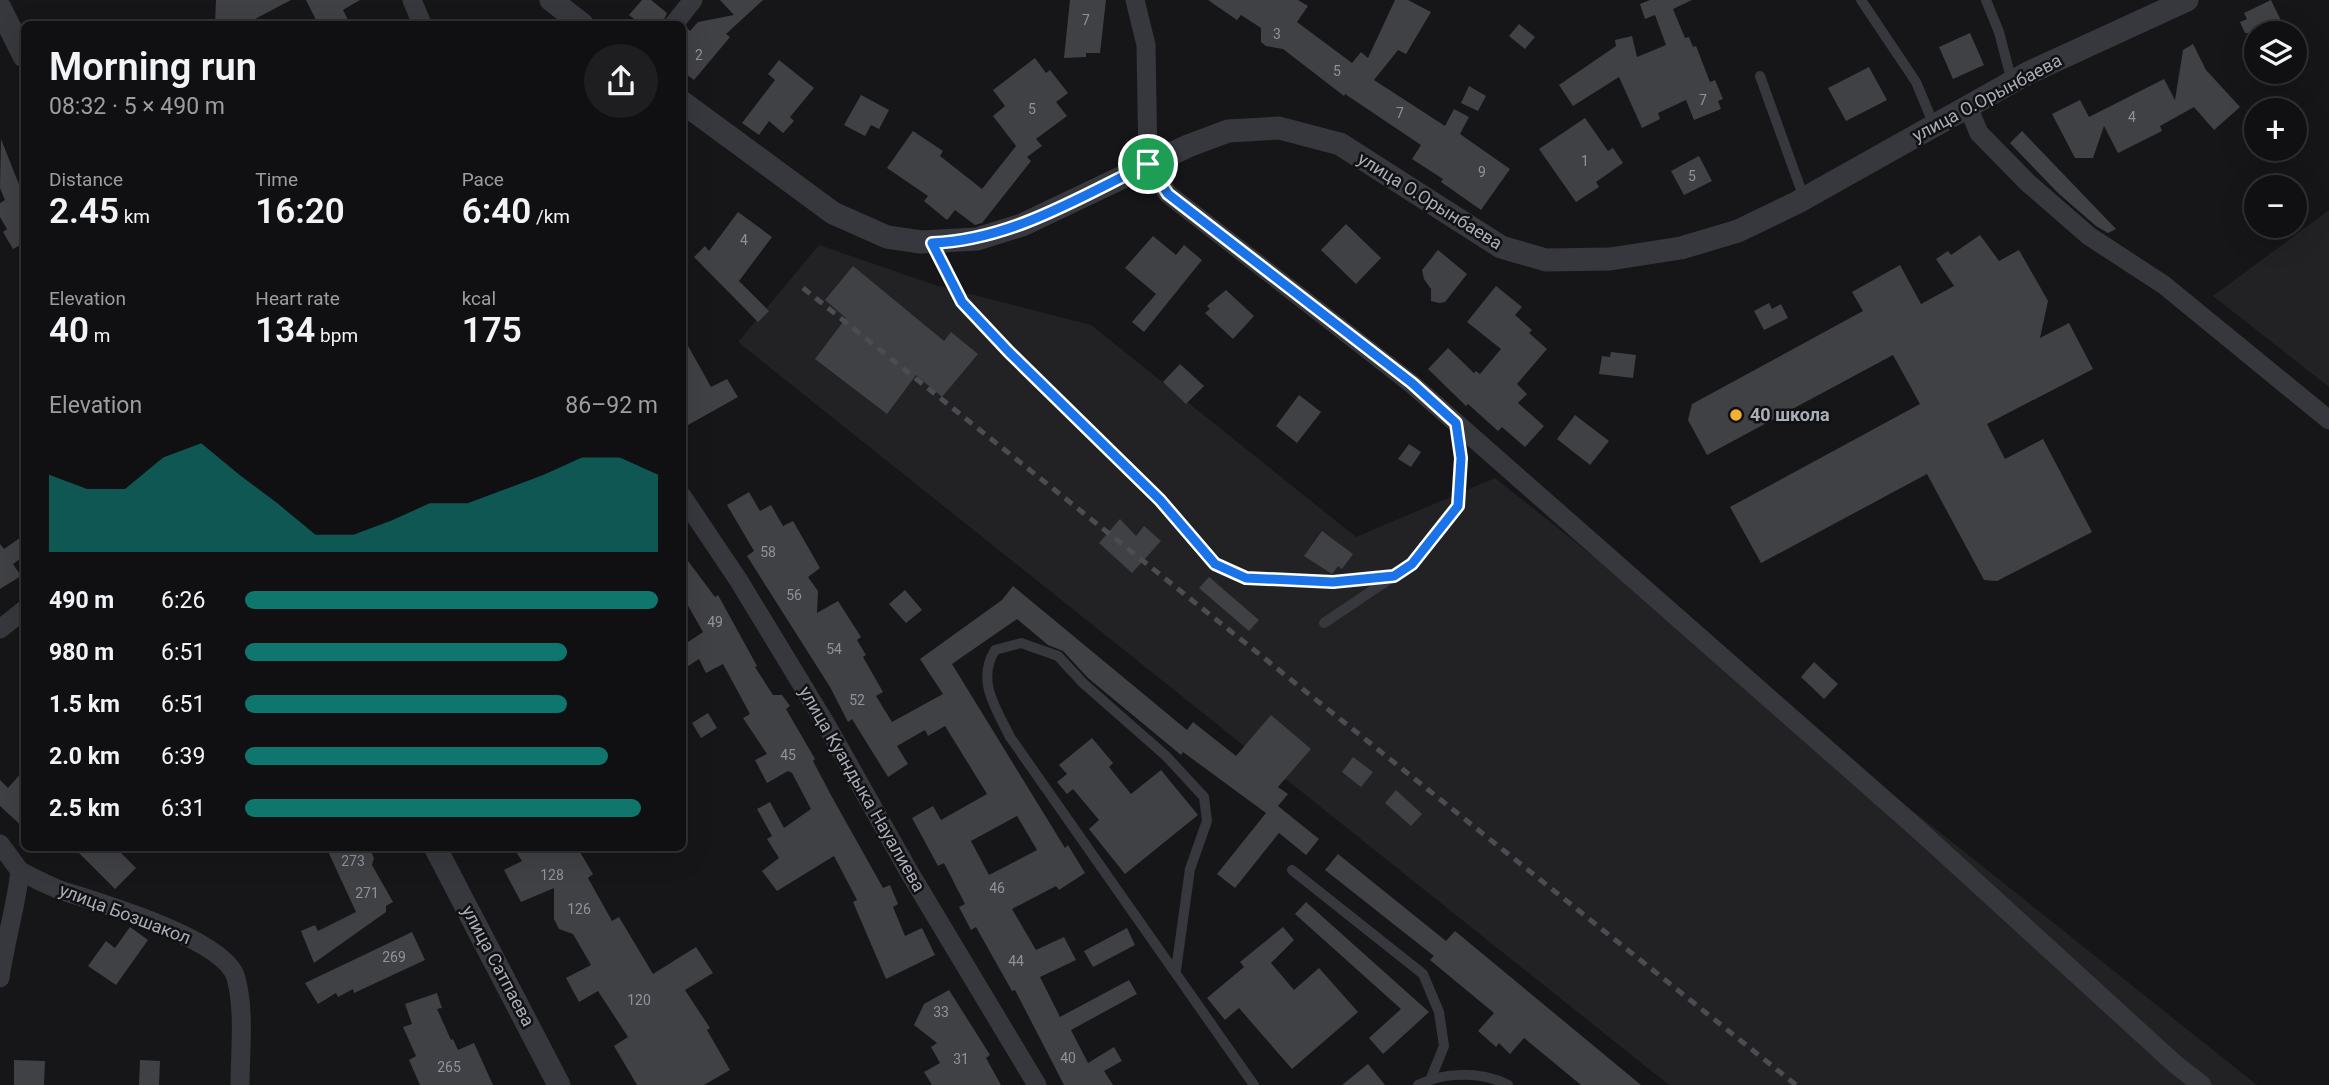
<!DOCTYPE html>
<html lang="en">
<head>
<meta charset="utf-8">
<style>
	:root { --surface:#101012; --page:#1e1e20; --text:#f1f3f6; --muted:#9c9d9f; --line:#303032; --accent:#0f766e }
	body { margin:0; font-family:Roboto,sans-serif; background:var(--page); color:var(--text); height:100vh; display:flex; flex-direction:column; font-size:26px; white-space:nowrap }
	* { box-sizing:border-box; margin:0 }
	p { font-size:23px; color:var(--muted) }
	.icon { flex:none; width:38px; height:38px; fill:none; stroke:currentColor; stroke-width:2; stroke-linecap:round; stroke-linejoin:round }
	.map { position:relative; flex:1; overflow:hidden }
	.sheet { position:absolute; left:21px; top:21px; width:665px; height:830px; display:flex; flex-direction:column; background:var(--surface); border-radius:10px; box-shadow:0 7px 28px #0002,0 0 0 2px var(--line) }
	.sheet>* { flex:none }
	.fabs { position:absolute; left:2244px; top:21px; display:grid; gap:14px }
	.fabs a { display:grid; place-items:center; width:63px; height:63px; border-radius:50%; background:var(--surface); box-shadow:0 7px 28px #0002,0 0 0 2px var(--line); font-size:35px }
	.pin { position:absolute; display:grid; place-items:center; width:60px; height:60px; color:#fff; margin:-30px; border:4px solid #fff; border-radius:50%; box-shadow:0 2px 7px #0007 }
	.round { display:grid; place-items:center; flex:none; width:74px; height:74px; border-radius:37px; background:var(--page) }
	.summary { display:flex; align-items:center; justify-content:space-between; height:119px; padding:0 28px }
	h1 { font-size:38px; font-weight:600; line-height:52px }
	.stats { display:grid; grid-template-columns:repeat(3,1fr); gap:10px; height:119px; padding:7px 28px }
	.stats div { display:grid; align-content:center }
	.stats b { font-size:35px; font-weight:600 }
	.stats small { font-size:19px; font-weight:400 }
	.stats p { font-size:19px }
	.chart { height:196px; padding:14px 28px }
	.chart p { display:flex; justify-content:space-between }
	.chart svg { width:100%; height:126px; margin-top:7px; fill:var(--accent); opacity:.7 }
	ul { padding:0 28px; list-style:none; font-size:23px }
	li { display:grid; grid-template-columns:112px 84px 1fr; align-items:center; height:52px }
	li i { height:18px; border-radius:9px; background:var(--accent) }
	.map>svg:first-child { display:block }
</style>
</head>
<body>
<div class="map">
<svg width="2329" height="1085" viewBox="0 0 2329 1085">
	<rect width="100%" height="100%" fill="#161618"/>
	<!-- built -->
	<g fill="#222225">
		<path d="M 2329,210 L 2329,387 L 2213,296 Z"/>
		<path d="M 819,245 L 935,285 L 1091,325 L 1356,537 L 1495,478 L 2257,1085 L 1669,1085 L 738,342 Z"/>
	</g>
	<!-- building -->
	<g fill="#404145" fill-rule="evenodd">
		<path d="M 216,0 L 291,0 L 255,19 L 257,24 L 215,24 Z"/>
		<path d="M 306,0 L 360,0 L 343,10 L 350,24 L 318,24 Z"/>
		<path d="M 642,0 L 651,0 L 667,13 L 662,24 L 641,24 L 629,15 Z"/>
		<path d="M 720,0 L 763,0 L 726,34 L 730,37 L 694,80 L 682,71 L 682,33 L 687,28 L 690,31 L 698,22 L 734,15 Z"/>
		<path d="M 1070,0 L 1106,0 L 1100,53 L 1086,53 L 1086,57 L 1064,58 Z"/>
		<path d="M 1208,0 L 1298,0 L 1308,6 L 1297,22 L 1352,63 L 1361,52 L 1368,58 L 1395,0 L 1408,0 L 1431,12 L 1406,54 L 1398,50 L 1374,80 L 1445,126 L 1454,109 L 1469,117 L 1460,134 L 1510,169 L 1481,210 L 1441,182 L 1443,179 L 1412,159 L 1421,145 L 1345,94 L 1344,96 L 1283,49 L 1266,46 L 1261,42 L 1261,28 L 1241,15 L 1237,20 Z"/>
		<path d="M 1650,0 L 1692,0 L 1673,9 L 1685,38 L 1689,37 L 1693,47 L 1696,46 L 1710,82 L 1715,80 L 1723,99 L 1718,101 L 1721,109 L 1694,120 L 1686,100 L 1658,113 L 1660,119 L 1642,128 L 1619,77 L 1573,106 L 1559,85 L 1616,46 L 1615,40 L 1632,36 L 1637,57 L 1666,45 L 1655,15 L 1645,19 L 1640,4 Z"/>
		<path d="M 2271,0 L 2287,33 L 2245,33 L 2240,22 L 2247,19 L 2244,13 Z"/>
		<path d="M 1519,24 L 1535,37 L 1525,49 L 1509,36 Z"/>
		<path d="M 1970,33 L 1984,65 L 1953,79 L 1939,47 Z"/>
		<path d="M 2193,44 L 2206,70 L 2240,107 L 2214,130 L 2194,107 L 2160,126 L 2162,131 L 2118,153 L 2104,126 L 2093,158 L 2075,158 L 2052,114 L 2080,100 L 2089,117 L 2164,79 L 2175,100 L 2183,50 Z"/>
		<path d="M 1035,58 L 1046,73 L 1050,70 L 1068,93 L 1056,102 L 1067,116 L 1036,139 L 1042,146 L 1027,157 L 1031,161 L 982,223 L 975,225 L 955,210 L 947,220 L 924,201 L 928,196 L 887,168 L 913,131 L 943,151 L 940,156 L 982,189 L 1016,146 L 993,116 L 1005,106 L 993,90 Z"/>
		<path d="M 779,60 L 814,88 L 790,117 L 794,121 L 783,133 L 769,121 L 759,135 L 742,123 L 775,80 L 768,74 Z"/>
		<path d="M 1869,67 L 1887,100 L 1846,121 L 1828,88 Z"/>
		<path d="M 1469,86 L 1486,96 L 1478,111 L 1461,103 Z"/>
		<path d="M 861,95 L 889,110 L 879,129 L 871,125 L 865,136 L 844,125 Z"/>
		<path d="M 1585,118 L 1608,151 L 1613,148 L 1623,163 L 1596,182 L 1599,187 L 1576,202 L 1539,149 Z"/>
		<path d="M 2022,131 L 2116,229 L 2108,233 L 2096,226 L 2058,193 L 2010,143 Z"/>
		<path d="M 1,139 L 24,197 L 24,243 L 13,249 L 3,232 L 7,229 L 0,217 L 0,203 L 5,200 L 0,188 Z"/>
		<path d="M 1699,156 L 1712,181 L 1684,195 L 1671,171 Z"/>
		<path d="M 738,212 L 772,237 L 739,281 L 769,311 L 758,322 L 694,257 L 705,246 L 709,251 Z"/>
		<path d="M 1346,224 L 1381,258 L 1356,284 L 1321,250 Z"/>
		<path d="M 1980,235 L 1999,261 L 2019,250 L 2048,301 L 2040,338 L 2069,323 L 2093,369 L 1987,424 L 2005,459 L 2043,439 L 2092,532 L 1997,581 L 1984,580 L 1927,474 L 1761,563 L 1730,507 L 1920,404 L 1893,355 L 1707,455 L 1688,420 L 1692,404 L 1863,311 L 1852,292 L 1900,265 L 1921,304 L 1954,286 L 1936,259 L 1948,251 L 1951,255 Z"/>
		<path d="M 1153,236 L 1176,255 L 1184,245 L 1202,260 L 1144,332 L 1132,322 L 1156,294 L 1125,268 Z"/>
		<path d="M 1438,250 L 1467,274 L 1445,302 L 1439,303 L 1431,301 L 1431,289 L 1424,279 L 1422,270 Z"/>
		<path d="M 853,266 L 944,341 L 951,332 L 978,354 L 942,397 L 916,375 L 887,414 L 815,359 L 846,318 L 825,300 Z"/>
		<path d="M 1496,286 L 1522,307 L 1515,315 L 1532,330 L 1529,333 L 1547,349 L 1517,384 L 1527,394 L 1518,403 L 1544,426 L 1525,447 L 1502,427 L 1498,431 L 1468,404 L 1466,406 L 1428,369 L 1448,348 L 1474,373 L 1476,371 L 1480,374 L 1501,349 L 1467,322 Z"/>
		<path d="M 1226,290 L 1254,316 L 1233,339 L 1205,313 L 1210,309 L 1207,306 Z"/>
		<path d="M 1769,303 L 1772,309 L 1781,304 L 1788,318 L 1764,330 L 1754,311 Z"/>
		<path d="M 682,335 L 711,387 L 727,379 L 738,397 L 688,425 L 682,414 Z"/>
		<path d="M 1611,352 L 1636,355 L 1633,378 L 1599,374 L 1602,356 L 1610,357 Z"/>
		<path d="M 1180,364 L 1204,386 L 1186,404 L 1163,382 Z"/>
		<path d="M 1299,395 L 1321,412 L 1297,443 L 1276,426 Z"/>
		<path d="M 1575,415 L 1609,441 L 1590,465 L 1557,439 Z"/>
		<path d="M 1409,444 L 1421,452 L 1411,467 L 1398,459 Z"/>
		<path d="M 749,492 L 760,511 L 771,505 L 783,526 L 793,521 L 820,568 L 808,577 L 818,591 L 817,613 L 838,601 L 861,637 L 857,640 L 866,655 L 863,657 L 883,692 L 876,696 L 892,722 L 943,694 L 920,659 L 1002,600 L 1013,586 L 1187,730 L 1193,722 L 1236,756 L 1271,715 L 1311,749 L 1278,787 L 1288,794 L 1278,806 L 1319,839 L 1306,855 L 1279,833 L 1235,888 L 1217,874 L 1266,813 L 1183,752 L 1181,755 L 1088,678 L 1063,651 L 1048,645 L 1017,619 L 952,664 L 1065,848 L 1068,845 L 1085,873 L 1059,890 L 1056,886 L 1012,909 L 1036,950 L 1064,937 L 1076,960 L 1040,977 L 1060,1017 L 1129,980 L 1137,994 L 1071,1030 L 1088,1063 L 1114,1047 L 1122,1061 L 1104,1071 L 1113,1085 L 1064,1085 L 1015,990 L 1012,991 L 976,927 L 971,930 L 959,907 L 965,904 L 944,863 L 938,866 L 912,818 L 933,806 L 941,820 L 987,794 L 945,726 L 928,736 L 925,730 L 897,746 L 908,764 L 888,777 L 852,719 L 848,722 L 830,687 L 747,556 L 754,551 L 727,505 ZM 1017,816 L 1037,850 L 989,875 L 971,841 Z"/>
		<path d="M 1120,519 L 1136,536 L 1144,526 L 1161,541 L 1132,573 L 1099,543 Z"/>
		<path d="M 1322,531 L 1353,554 L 1342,569 L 1338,566 L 1332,574 L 1304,556 Z"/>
		<path d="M 24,535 L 24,556 L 13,564 L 21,576 L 0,589 L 0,544 L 4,549 Z"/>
		<path d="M 682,553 L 715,597 L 718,595 L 757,666 L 755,667 L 773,695 L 782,695 L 790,706 L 786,709 L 815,759 L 813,761 L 832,797 L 883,888 L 890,885 L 898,904 L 893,907 L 905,936 L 922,928 L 935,955 L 886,979 L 853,902 L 857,900 L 834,856 L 777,891 L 762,871 L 779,858 L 767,839 L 772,836 L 757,809 L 770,802 L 784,828 L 811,809 L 792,773 L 788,771 L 767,783 L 755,760 L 767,754 L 743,718 L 750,714 L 723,664 L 706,673 L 699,659 L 682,670 L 682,646 L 703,632 L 682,595 Z"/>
		<path d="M 1209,577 L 1259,620 L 1249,631 L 1199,588 Z"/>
		<path d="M 905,590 L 922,610 L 906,623 L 889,604 Z"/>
		<path d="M 1814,662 L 1838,684 L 1824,699 L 1801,677 Z"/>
		<path d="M 708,713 L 717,728 L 701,738 L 692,723 Z"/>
		<path d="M 1092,738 L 1113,763 L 1109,767 L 1131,794 L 1161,770 L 1198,815 L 1125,874 L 1089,829 L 1099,820 L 1073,789 L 1067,794 L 1057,782 L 1067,774 L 1059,765 Z"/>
		<path d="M 1353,757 L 1373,772 L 1361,787 L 1342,772 Z"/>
		<path d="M 24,770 L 24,828 L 0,806 L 0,780 L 8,788 Z"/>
		<path d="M 1396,790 L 1422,814 L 1411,826 L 1385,803 Z"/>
		<path d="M 73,847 L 115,847 L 136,868 L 115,889 Z"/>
		<path d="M 326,847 L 369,847 L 374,858 L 372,865 L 393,902 L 386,906 L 386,912 L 314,963 L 301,931 L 315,925 L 318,931 L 356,912 Z"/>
		<path d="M 513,847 L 577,847 L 593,874 L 588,878 L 612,921 L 619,917 L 653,974 L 696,947 L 713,973 L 685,990 L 710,1028 L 707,1030 L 730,1070 L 704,1085 L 637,1085 L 614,1046 L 628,1037 L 598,991 L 579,1002 L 566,978 L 591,965 L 573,934 L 559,929 L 554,919 L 554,888 L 521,902 L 504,870 L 522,861 Z"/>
		<path d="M 1338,854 L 1446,941 L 1455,931 L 1641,1085 L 1581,1085 L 1524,1038 L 1510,1054 L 1499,1043 L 1496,1047 L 1478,1031 L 1494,1013 L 1430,960 L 1434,956 L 1325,870 Z"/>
		<path d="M 1306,902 L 1429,1012 L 1383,1054 L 1369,1038 L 1401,1009 L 1295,914 Z"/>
		<path d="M 130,927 L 148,940 L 116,985 L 88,966 L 106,941 L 115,948 Z"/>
		<path d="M 1283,927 L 1294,940 L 1271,963 L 1294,990 L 1319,968 L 1358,1012 L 1292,1069 L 1239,1008 L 1225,1020 L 1207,998 L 1244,967 L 1240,962 Z"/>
		<path d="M 1127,928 L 1135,945 L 1093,967 L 1084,951 Z"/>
		<path d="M 412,932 L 425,960 L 354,993 L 353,989 L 338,997 L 336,993 L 318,1004 L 305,983 Z"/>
		<path d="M 949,990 L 990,1055 L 986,1058 L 1001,1085 L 932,1085 L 924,1072 L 940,1063 L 931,1047 L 937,1043 L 914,1025 L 924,1004 Z"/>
		<path d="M 437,993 L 442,1008 L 437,1009 L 451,1040 L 453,1039 L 458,1050 L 474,1043 L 493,1085 L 420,1085 L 409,1060 L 416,1056 L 403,1027 L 412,1024 L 405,1004 Z"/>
		<path d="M 14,1060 L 45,1061 L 44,1085 L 14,1085 Z"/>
		<path d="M 140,1060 L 160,1061 L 159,1085 L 139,1085 Z"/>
		<path d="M 1368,1064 L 1385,1085 L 1342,1085 Z"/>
	</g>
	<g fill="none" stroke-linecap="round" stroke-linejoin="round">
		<!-- service -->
		<g stroke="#37383d" stroke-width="10">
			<path d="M 1861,0 L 1916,82 L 1934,125"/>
			<path d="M 1986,0 L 1999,32 L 2012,82"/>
			<path d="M 1760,76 L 1804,198"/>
			<path d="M 932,242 L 962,302 L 1160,500 L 1215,564 L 1246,578 L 1333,582 L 1394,576"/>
			<path d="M 1324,623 L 1412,564 L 1459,506 L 1461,458 L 1457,427"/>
			<path d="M 1292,870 L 1423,974 L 1439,1012 L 1444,1046 L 1431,1078"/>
			<path d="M 1176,970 L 1190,869 L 1207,821 L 1204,797 L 1166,756 L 1083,683 L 1058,656 L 1021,643 L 995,650 C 976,681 996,708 1010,737 L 1254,1085"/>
			<path d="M 1418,1085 C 1443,1072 1482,1071 1508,1085"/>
		</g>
		<!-- minor -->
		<g stroke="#37383d" stroke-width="19">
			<path d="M 412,0 L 422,24"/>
			<path d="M 1135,0 L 1146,45 L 1148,164 L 1168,194 L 1412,384 L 1920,831 L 2175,1064 L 2202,1085"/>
			<path d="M 674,24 L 693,0"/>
			<path d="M 1968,107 L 1979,133 L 2028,183 L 2089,236 L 2164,285 L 2329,420"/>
			<path d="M 682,496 L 739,581 L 827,726 L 908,870 L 1037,1085"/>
			<path d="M 0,629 L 24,610"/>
			<path d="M 0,844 L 20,871 C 16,907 5,942 0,978"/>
			<path d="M 20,871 C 34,878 48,886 63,891 C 100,903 226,939 236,978 C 245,1012 240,1051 240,1085"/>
		</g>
		<!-- tertiary -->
		<g stroke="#37383d" stroke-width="23">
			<path d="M 551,0 L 582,24"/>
			<path d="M 0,8 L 24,56"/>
			<path d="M 682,102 L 833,213 L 887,237 L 921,242 L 977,239 L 1022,225 L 1188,146 L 1228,131 L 1279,128 L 1340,144 L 1501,247 L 1546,260 L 1610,259 L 1681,248 L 1738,231 L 1798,202 L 2028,73 L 2187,0"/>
			<path d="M 435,847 L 559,1085"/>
		</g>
		<!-- rail -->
		<path stroke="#4a4c52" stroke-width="5" stroke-dasharray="9 7" stroke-linecap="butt" d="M 803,288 L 1796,1085"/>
	</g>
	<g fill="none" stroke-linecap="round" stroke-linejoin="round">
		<defs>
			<path id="route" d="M 1148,164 L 1168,194 L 1412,383 L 1456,423 L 1461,458 L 1458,506 L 1412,564 L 1394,576 L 1333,582 L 1246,578 L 1215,564 L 1160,500 L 1009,352 L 962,302 L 932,243 C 1011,240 1078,198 1148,164 Z"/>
		</defs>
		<!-- route casing -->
		<use href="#route" stroke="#fff" stroke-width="14"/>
		<!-- route -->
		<use href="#route" stroke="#1a73e8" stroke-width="9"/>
	</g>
	<!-- markers -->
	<circle fill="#f2b134" stroke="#111113" stroke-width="2.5" cx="1736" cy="415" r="7"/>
	<g text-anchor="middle" stroke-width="5" stroke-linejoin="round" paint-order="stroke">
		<!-- number labels -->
		<g font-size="14" fill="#8e929b">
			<text x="1086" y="25">7</text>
			<text x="1277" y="39">3</text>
			<text x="699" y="60">2</text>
			<text x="1337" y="76">5</text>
			<text x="1703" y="105">7</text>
			<text x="1032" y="114">5</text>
			<text x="1400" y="118">7</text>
			<text x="2132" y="122">4</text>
			<text x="1585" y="166">1</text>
			<text x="1482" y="177">9</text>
			<text x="1692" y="181">5</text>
			<text x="744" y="245">4</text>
			<text x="768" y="557">58</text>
			<text x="794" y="600">56</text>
			<text x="715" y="627">49</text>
			<text x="834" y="654">54</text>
			<text x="857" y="705">52</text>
			<text x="788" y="760">45</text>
			<text x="353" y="866">273</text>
			<text x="552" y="880">128</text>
			<text x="997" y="893">46</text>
			<text x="367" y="898">271</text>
			<text x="579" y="914">126</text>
			<text x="394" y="962">269</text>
			<text x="1016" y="966">44</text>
			<text x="639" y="1005">120</text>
			<text x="941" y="1017">33</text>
			<text x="1068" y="1063">40</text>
			<text x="961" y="1064">31</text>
			<text x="449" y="1072">265</text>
		</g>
		<!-- street labels -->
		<g font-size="18" fill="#a8adb8" stroke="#111113">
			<text transform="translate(1987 98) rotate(-28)" y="6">улица О.Орынбаева</text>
			<text transform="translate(1430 201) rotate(32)" y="6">улица О.Орынбаева</text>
			<text transform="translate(862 789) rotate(60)" y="6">улица Куандыка Науалиева</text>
			<text transform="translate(125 914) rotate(21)" y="6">улица Бозшакол</text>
			<text transform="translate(498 966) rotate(62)" y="6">улица Сатпаева</text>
		</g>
		<!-- poi labels -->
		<g font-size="18" font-weight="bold" fill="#a8adb8" stroke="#111113" text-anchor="start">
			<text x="1750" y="421">40 школа</text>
		</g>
	</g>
</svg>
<div class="fabs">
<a><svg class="icon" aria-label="layers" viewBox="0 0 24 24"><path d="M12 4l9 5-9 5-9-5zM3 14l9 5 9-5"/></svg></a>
<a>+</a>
<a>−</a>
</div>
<div class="pin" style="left:1148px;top:164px;background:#1e9e55"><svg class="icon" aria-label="arrive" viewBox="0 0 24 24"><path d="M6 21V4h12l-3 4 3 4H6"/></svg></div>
<section class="sheet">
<div class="summary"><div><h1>Morning run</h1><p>08:32 · 5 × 490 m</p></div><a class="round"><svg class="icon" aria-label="share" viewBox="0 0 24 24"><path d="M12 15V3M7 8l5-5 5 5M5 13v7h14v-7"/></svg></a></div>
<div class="stats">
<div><p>Distance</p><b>2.45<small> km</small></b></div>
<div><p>Time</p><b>16:20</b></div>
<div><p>Pace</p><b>6:40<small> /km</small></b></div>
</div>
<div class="stats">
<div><p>Elevation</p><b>40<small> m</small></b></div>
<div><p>Heart rate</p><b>134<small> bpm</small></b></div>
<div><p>kcal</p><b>175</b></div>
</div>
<div class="chart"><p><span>Elevation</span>86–92 m</p>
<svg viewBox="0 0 160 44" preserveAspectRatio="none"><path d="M0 44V17L10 22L20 22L30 11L40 6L50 17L60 27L70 38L80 38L90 33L100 27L110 27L120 22L130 17L140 11L150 11L160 17V44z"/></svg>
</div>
<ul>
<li><b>490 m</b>6:26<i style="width:100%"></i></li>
<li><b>980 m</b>6:51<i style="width:78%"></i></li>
<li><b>1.5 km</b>6:51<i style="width:78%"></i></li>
<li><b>2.0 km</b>6:39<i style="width:88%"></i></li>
<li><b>2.5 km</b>6:31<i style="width:96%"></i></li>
</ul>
</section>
</div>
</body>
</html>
